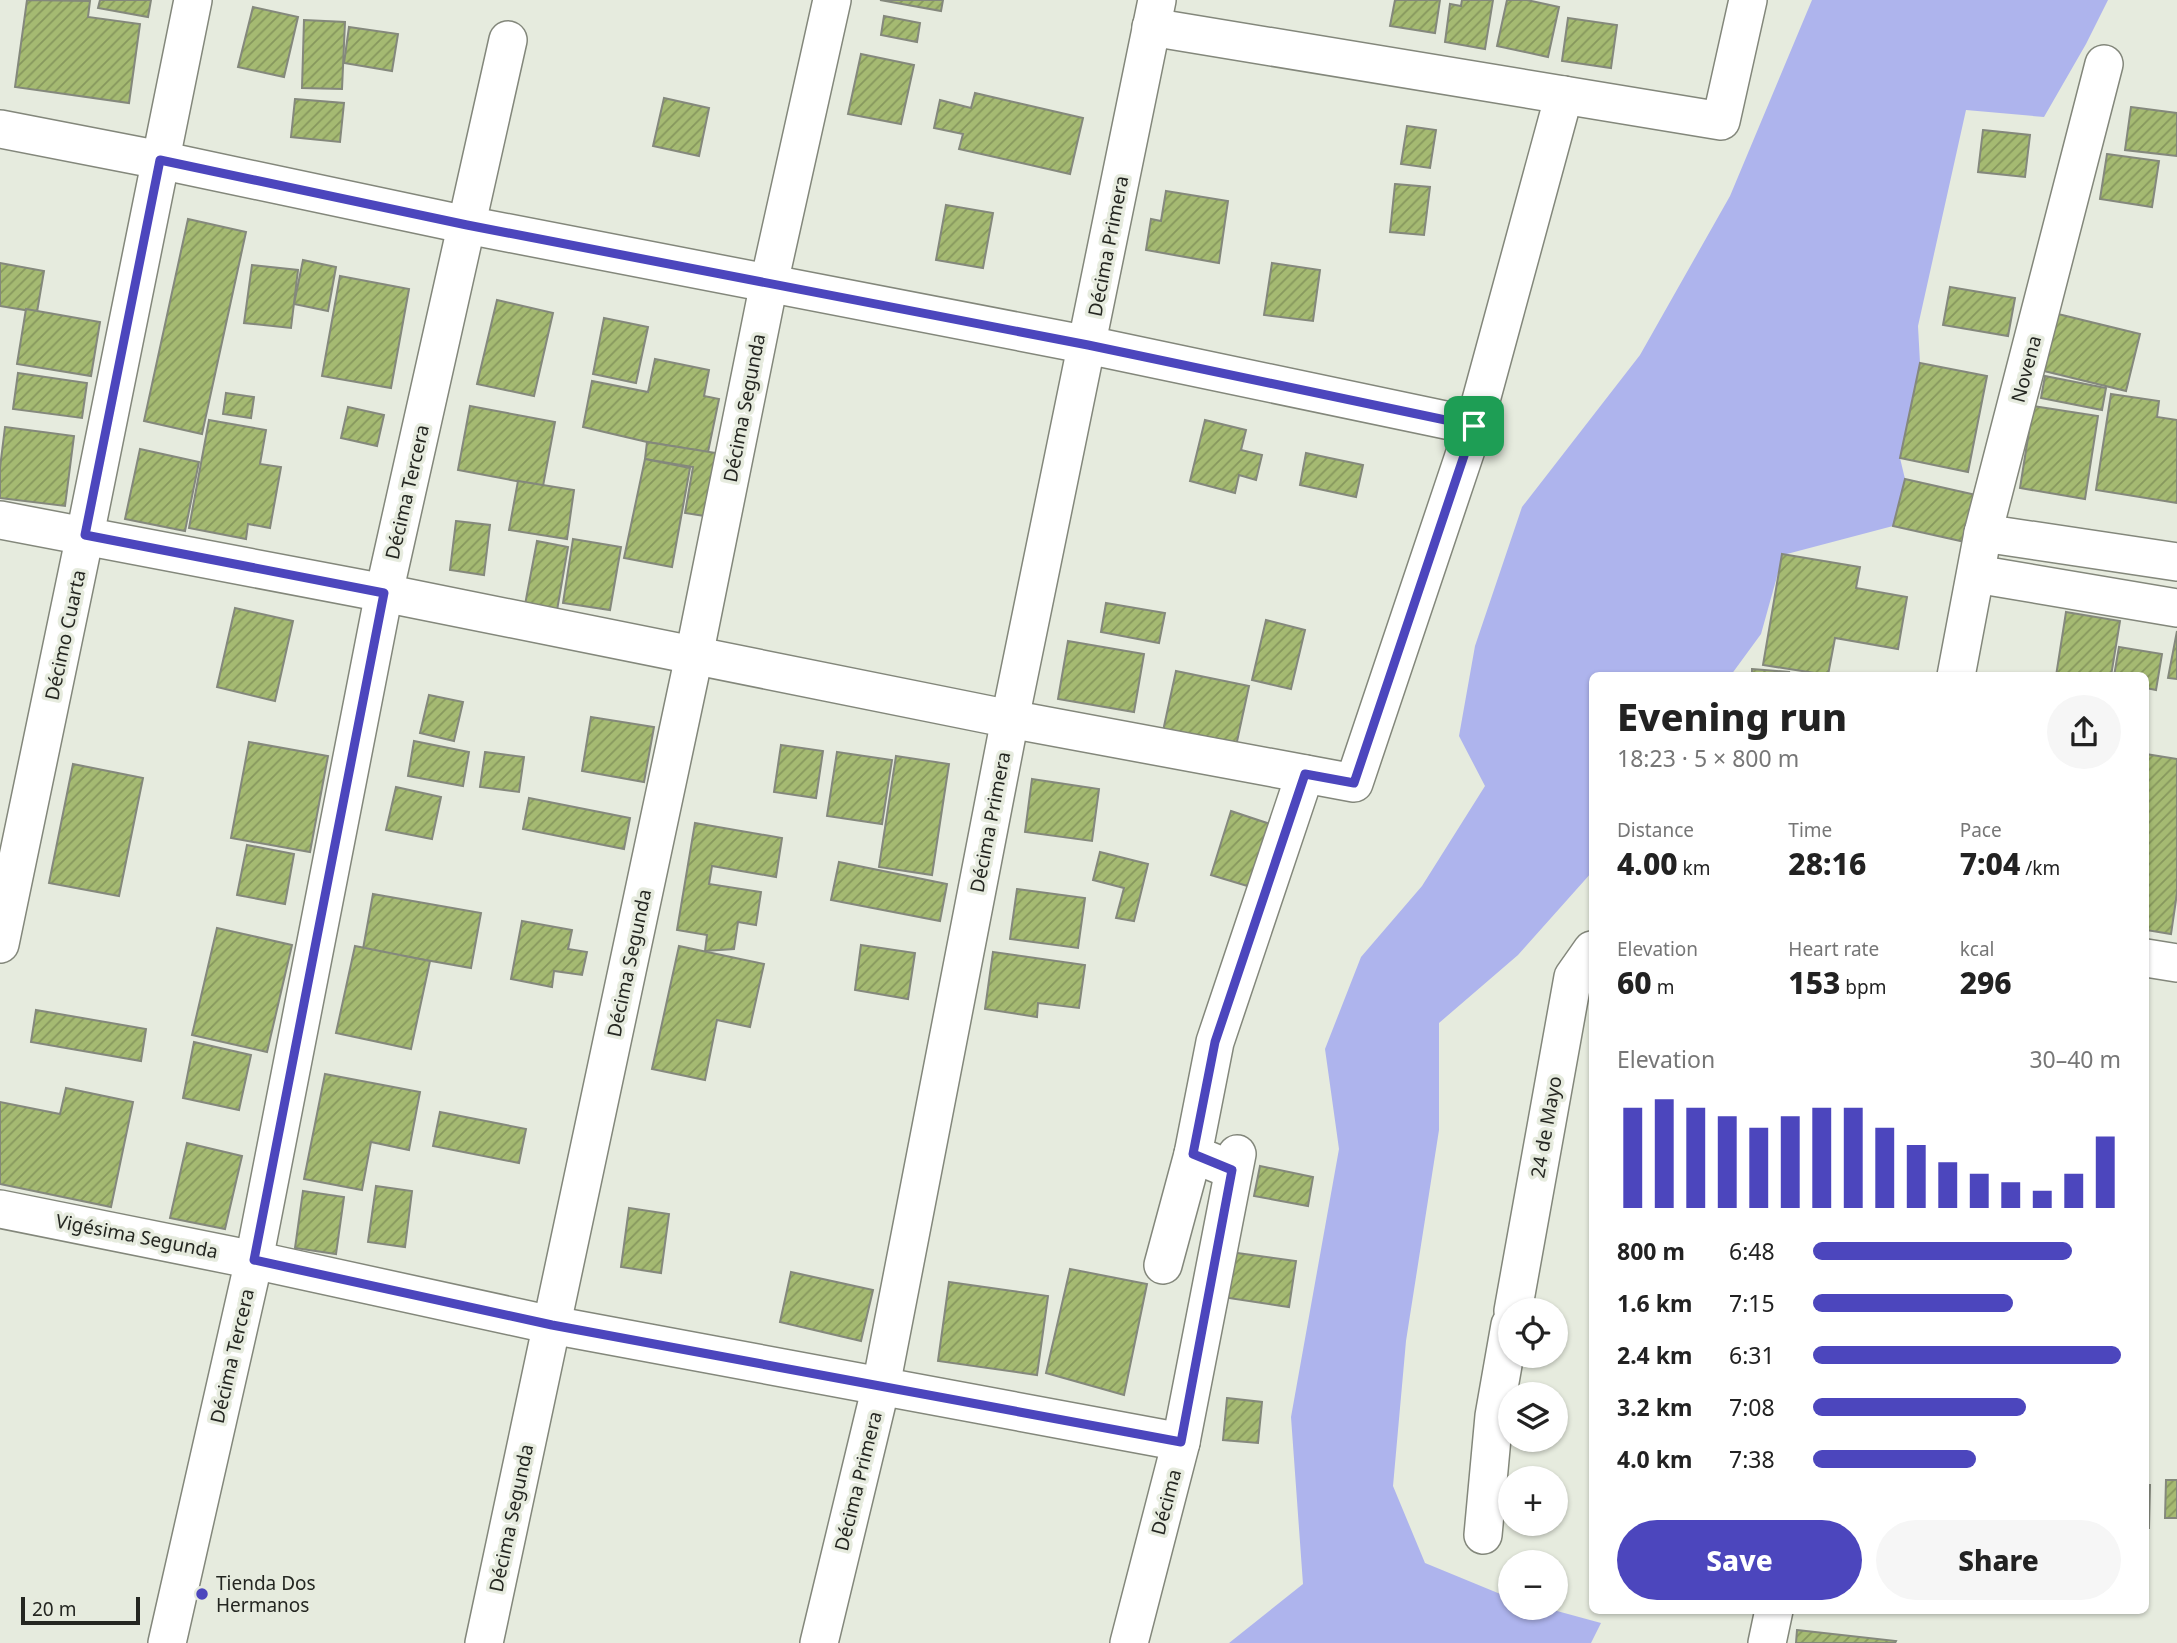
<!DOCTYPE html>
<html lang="en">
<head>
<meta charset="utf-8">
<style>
	:root { --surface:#fff; --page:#f6f6f6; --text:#222; --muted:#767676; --accent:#4c46bd }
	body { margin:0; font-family:"Noto Sans",sans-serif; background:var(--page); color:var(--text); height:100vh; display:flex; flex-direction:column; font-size:26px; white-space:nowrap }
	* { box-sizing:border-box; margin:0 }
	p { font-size:23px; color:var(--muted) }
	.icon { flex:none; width:38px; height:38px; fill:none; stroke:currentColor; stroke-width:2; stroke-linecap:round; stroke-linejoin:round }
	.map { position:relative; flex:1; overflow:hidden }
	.details { position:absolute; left:1589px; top:672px; width:560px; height:942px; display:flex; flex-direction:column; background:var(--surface); border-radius:10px; box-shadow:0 2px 5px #0004 }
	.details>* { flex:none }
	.tools { position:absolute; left:1498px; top:1298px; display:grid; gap:14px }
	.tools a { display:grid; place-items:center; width:70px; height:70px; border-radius:50%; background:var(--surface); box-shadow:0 2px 5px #0004; font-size:35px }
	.scale { position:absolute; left:21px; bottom:18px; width:119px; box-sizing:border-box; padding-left:7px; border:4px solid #242621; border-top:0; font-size:19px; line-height:24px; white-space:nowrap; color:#242621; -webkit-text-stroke:5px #e6ebde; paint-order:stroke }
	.pin { position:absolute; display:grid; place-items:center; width:60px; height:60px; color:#fff; margin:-30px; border-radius:14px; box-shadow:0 4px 10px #0006 }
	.round { display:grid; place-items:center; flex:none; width:74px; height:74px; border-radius:37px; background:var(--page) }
	.overview { display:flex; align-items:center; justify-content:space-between; height:119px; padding:0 28px }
	h1 { font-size:38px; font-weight:800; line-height:52px }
	.metrics { display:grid; grid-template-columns:repeat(3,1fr); gap:10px; height:119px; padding:7px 28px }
	.metrics div { display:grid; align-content:center }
	.metrics b { font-size:30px; font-weight:800 }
	.metrics small { font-size:19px; font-weight:400 }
	.metrics p { font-size:19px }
	.chart { height:196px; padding:14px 28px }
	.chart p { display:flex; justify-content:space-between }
	.chart svg { width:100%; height:126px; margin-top:7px; stroke:var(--accent); stroke-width:6 }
	.cta { display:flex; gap:14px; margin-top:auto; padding:14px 28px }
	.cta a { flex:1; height:80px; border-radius:42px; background:var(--accent); color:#fff; font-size:28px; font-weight:800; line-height:80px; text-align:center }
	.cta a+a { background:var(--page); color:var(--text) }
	ul { padding:0 28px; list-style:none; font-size:23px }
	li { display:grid; grid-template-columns:112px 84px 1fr; align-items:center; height:52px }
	li i { height:18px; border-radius:9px; background:var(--accent) }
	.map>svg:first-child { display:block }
</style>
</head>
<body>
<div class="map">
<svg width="2177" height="1643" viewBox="0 0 2177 1643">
	<defs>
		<pattern id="building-hatch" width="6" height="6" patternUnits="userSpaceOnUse" patternTransform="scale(1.75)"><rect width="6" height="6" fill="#a5ba72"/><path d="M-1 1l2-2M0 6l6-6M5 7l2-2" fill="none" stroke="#86975d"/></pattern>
	</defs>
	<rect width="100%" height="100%" fill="#e6ebde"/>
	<!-- green -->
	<path fill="#aeb4ed" d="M 1812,0 L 2108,0 L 2086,44 L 2044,117 L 1966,110 L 1918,326 L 1920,363 L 1900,458 L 1905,479 L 1893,526 L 1783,555 L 1761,634 L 1731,675 L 1592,676 L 1592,872 L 1518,955 L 1439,1023 L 1439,1130 L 1406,1341 L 1393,1486 L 1425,1563 L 1510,1598 L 1510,1608 L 1546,1608 L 1601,1623 L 1591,1643 L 1229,1643 L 1303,1584 L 1291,1417 L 1339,1149 L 1325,1049 L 1361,957 L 1422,886 L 1485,786 L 1459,736 L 1475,646 L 1522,507 L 1640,355 L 1730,196 Z"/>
	<!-- building -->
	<g fill="url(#building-hatch)" stroke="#84887c" stroke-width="2">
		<path d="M 27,0 L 90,1 L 88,17 L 140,24 L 129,103 L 15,87 Z"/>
		<path d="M 100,0 L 151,0 L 148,17 L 98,8 Z"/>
		<path d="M 880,0 L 943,0 L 941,11 Z"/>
		<path d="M 1395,0 L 1440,0 L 1435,33 L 1390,26 Z"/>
		<path d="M 1462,0 L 1493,0 L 1485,49 L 1445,42 L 1450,4 L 1461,6 Z"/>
		<path d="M 1507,0 L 1527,0 L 1559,7 L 1548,57 L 1497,46 Z"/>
		<path d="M 253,7 L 298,17 L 284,77 L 238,67 Z"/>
		<path d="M 884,16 L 920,23 L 917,42 L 881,35 Z"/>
		<path d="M 1568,18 L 1617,25 L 1611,68 L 1562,61 Z"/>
		<path d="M 304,20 L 345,22 L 342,89 L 302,88 Z"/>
		<path d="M 349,27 L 398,34 L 392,71 L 344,63 Z"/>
		<path d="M 861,54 L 914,65 L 901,124 L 848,114 Z"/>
		<path d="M 975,93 L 1083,118 L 1070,174 L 959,149 L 963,134 L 934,128 L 940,100 L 971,108 Z"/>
		<path d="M 664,98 L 709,108 L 699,156 L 653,146 Z"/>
		<path d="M 295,99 L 344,103 L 340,142 L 291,137 Z"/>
		<path d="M 2131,107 L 2177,113 L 2177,156 L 2125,150 Z"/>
		<path d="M 1407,126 L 1436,130 L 1430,168 L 1401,164 Z"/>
		<path d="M 1983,130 L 2030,135 L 2025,177 L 1978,172 Z"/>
		<path d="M 2107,154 L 2159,161 L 2152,207 L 2100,199 Z"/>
		<path d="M 1395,184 L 1430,187 L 1424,235 L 1390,232 Z"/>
		<path d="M 1166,191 L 1228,201 L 1219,263 L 1146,250 L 1151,219 L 1161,221 Z"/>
		<path d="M 946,205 L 993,213 L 983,268 L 936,260 Z"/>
		<path d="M 188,219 L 246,232 L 202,434 L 144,421 Z"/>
		<path d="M 303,260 L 336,267 L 328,311 L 294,304 Z"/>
		<path d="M 0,263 L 44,271 L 37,312 L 0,306 Z"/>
		<path d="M 1272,263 L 1320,270 L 1313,321 L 1264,315 Z"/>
		<path d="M 252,265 L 298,270 L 291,328 L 244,323 Z"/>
		<path d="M 340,276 L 409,289 L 391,388 L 322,376 Z"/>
		<path d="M 1950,287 L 2015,298 L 2008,336 L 1943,325 Z"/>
		<path d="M 497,300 L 553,313 L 534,396 L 477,384 Z"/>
		<path d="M 26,309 L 100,322 L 91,376 L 17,364 Z"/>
		<path d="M 2058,314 L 2140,334 L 2126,391 L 2044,371 Z"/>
		<path d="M 604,318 L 648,327 L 636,383 L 593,374 Z"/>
		<path d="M 655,359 L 709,370 L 704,396 L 719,399 L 708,452 L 647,442 L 583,427 L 592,381 L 648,392 Z"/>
		<path d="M 1920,363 L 1987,376 L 1968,472 L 1900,458 Z"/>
		<path d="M 18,373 L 87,383 L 82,418 L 13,409 Z"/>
		<path d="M 2045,376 L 2106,388 L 2102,410 L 2041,398 Z"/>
		<path d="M 226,393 L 254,397 L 251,418 L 223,414 Z"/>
		<path d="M 2111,394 L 2159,401 L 2157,417 L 2177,420 L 2177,503 L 2096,490 Z"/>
		<path d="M 470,406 L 555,422 L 543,486 L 458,470 Z"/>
		<path d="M 2033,406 L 2098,416 L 2085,499 L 2020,488 Z"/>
		<path d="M 348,407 L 384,415 L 377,446 L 341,438 Z"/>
		<path d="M 209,420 L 266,430 L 260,464 L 281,467 L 270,528 L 248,524 L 246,539 L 189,528 Z"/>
		<path d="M 1205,420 L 1246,430 L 1241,450 L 1262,455 L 1256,480 L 1239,475 L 1235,493 L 1190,481 Z"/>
		<path d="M 5,427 L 74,436 L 65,506 L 0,498 L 0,468 Z"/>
		<path d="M 647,442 L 716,453 L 705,516 L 685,513 L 693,467 L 645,459 Z"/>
		<path d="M 140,449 L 199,462 L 185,531 L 125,519 Z"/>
		<path d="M 1306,453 L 1363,465 L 1356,497 L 1300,485 Z"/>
		<path d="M 645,459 L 690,468 L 672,567 L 624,558 Z"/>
		<path d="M 1905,479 L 1976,495 L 1965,542 L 1893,526 Z"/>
		<path d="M 518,481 L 574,490 L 567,539 L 509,530 Z"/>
		<path d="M 456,521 L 490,525 L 484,575 L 450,570 Z"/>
		<path d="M 573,539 L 621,547 L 610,610 L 563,603 Z"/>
		<path d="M 537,541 L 568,547 L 556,616 L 524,610 Z"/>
		<path d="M 1782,554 L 1860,567 L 1856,588 L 1907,597 L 1898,649 L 1835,638 L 1828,675 L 1763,665 Z"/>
		<path d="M 1106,603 L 1165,613 L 1159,643 L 1101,632 Z"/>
		<path d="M 235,608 L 293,621 L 275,701 L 217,687 Z"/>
		<path d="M 2066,612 L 2120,621 L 2111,676 L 2056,676 Z"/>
		<path d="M 1266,620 L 1305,630 L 1291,689 L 1252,680 Z"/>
		<path d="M 2177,631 L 2177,679 L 2168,678 Z"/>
		<path d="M 1068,641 L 1144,654 L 1134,712 L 1058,699 Z"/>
		<path d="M 2119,647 L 2162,654 L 2156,690 L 2146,688 L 2146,676 L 2114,676 Z"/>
		<path d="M 1752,669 L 1789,672 L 1788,676 L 1752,676 Z"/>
		<path d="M 1176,671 L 1249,686 L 1236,746 L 1163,731 Z"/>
		<path d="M 429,695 L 463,702 L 454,741 L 420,733 Z"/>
		<path d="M 591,717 L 654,727 L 644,782 L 582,771 Z"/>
		<path d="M 414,741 L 469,752 L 463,786 L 408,776 Z"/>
		<path d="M 249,742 L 328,756 L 310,852 L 231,838 Z"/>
		<path d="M 781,745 L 823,751 L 816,798 L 774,792 Z"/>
		<path d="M 485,752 L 524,757 L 519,792 L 480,787 Z"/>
		<path d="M 837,752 L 892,760 L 882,824 L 827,816 Z"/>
		<path d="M 2146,754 L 2177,759 L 2177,893 L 2171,934 L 2146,930 Z"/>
		<path d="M 896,756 L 949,764 L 932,875 L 879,867 Z"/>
		<path d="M 73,764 L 143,778 L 119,896 L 49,883 Z"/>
		<path d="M 1032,779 L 1099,789 L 1092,841 L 1025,832 Z"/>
		<path d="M 396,787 L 441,797 L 432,839 L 386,830 Z"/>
		<path d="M 529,798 L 630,818 L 624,849 L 523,829 Z"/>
		<path d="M 1231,811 L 1273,825 L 1254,888 L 1211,875 Z"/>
		<path d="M 695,823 L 782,838 L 776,877 L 712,866 L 709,884 L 761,892 L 756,925 L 738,922 L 734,949 L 705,951 L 707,935 L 677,930 Z"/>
		<path d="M 247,845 L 294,854 L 285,904 L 237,895 Z"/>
		<path d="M 1100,852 L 1148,864 L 1134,921 L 1116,918 L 1124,888 L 1093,880 Z"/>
		<path d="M 839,862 L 947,884 L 940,921 L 831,900 Z"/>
		<path d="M 1017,889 L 1085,898 L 1078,948 L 1010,939 Z"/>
		<path d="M 373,894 L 481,913 L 471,968 L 363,949 Z"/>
		<path d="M 522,921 L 572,930 L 568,949 L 587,952 L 582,975 L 554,971 L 552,987 L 511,979 Z"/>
		<path d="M 217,928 L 292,945 L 267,1052 L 192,1035 Z"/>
		<path d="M 861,945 L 915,953 L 908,999 L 855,990 Z"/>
		<path d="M 355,946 L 430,961 L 411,1049 L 336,1033 Z"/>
		<path d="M 679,946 L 764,964 L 750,1027 L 717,1020 L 705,1080 L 652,1069 Z"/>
		<path d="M 993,952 L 1085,965 L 1079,1008 L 1038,1003 L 1037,1017 L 985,1009 Z"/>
		<path d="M 36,1010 L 146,1029 L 141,1061 L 31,1042 Z"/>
		<path d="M 194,1042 L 251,1055 L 239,1110 L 183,1098 Z"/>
		<path d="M 325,1074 L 420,1092 L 409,1150 L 371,1142 L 362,1190 L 304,1179 Z"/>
		<path d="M 66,1088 L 133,1102 L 111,1207 L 0,1184 L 0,1102 L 60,1114 Z"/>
		<path d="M 440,1112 L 526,1129 L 519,1163 L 433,1146 Z"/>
		<path d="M 187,1143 L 242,1156 L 225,1229 L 170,1218 Z"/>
		<path d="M 1260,1166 L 1313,1177 L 1308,1206 L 1254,1196 Z"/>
		<path d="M 376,1186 L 412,1191 L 405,1247 L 368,1242 Z"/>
		<path d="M 303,1191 L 344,1197 L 336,1254 L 295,1248 Z"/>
		<path d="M 629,1208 L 669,1214 L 661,1273 L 621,1267 Z"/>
		<path d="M 1230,1252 L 1296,1261 L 1289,1307 L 1222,1297 Z"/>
		<path d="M 1070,1269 L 1147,1284 L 1124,1395 L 1046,1373 Z"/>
		<path d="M 791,1272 L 873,1290 L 861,1341 L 780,1322 Z"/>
		<path d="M 949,1282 L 1048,1296 L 1037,1375 L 938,1361 Z"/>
		<path d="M 1227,1398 L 1262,1402 L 1258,1443 L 1223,1440 Z"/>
		<path d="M 2166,1480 L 2177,1480 L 2177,1518 L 2165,1518 Z"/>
		<path d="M 2146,1485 L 2150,1485 L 2149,1528 L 2146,1528 Z"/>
		<path d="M 1797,1630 L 1896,1641 L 1895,1643 L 1796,1643 Z"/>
	</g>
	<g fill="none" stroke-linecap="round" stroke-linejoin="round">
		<defs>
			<g id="street">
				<path d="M 1151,27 L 1721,121 L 1748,0"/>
				<path d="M 0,129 L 160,160 L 467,225 L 1088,345 L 1474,426"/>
				<path d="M 0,520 L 384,593 L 1010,719 L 1354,783 L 1474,426 L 1564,95"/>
				<path d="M 1983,533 L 2177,562"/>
				<path d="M 1976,574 L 2177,608"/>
				<path d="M 1956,676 L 1983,533 L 2104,64"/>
				<path d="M 0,944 L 85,535 L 193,0"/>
				<path d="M 2146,958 L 2177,963"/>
				<path d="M 1232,1170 L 1193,1154 L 1215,1042 L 1305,774"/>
				<path d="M 0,1209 L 254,1260 L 552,1325 L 1181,1442"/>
				<path d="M 1163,1265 L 1193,1154"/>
				<path d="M 1513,1311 L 1573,977 L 1592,950"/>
				<path d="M 1483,1535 L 1494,1416 L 1510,1325"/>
				<path d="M 167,1643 L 254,1260 L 384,593 L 508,40"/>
				<path d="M 484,1643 L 694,656 L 769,283 L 832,0"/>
				<path d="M 819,1643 L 881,1386 L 1010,719 L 1157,0"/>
				<path d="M 1129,1643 L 1181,1442 L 1237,1154"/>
				<path d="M 1767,1643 L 1774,1610"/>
			</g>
		</defs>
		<!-- street casing -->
		<use href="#street" stroke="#83877b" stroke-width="40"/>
		<!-- street -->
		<use href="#street" stroke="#fff" stroke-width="37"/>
	</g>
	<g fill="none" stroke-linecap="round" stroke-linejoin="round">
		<defs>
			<path id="route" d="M 160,160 L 467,225 L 1088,345 L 1474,426 L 1354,783 L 1305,774 L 1215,1042 L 1193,1154 L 1232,1170 L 1181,1442 L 552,1325 L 254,1260 L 384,593 L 85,535 Z"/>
		</defs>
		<!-- route casing -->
		<use href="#route" stroke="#fff" stroke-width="14"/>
		<!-- route -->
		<use href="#route" stroke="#4c46bd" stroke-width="9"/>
	</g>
	<!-- markers -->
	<circle fill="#4c46bd" stroke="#e6ebde" stroke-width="2.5" cx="202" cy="1594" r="7"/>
	<g text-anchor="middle" stroke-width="7" stroke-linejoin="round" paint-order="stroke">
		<!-- street labels -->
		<g font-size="19" fill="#242621" stroke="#e6ebde">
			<text transform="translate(1108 246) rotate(-79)" y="7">Décima Primera</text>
			<text transform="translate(2026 369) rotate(-75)" y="7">Novena</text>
			<text transform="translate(744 408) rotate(-79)" y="7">Décima Segunda</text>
			<text transform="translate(407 492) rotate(-77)" y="7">Décima Tercera</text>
			<text transform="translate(65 635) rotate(-78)" y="7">Décimo Cuarta</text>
			<text transform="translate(990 822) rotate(-79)" y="7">Décima Primera</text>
			<text transform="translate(629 963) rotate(-78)" y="7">Décima Segunda</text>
			<text transform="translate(1546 1127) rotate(-80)" y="7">24 de Mayo</text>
			<text transform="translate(137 1236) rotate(11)" y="7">Vigésima Segunda</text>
			<text transform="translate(232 1356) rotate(-77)" y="7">Décima Tercera</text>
			<text transform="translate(858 1481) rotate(-76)" y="7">Décima Primera</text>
			<text transform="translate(1166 1502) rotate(-75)" y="7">Décima</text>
			<text transform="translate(511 1518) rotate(-78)" y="7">Décima Segunda</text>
		</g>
		<!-- poi labels -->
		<g font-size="19" fill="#242621" stroke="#e6ebde" text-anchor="start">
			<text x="216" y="1590">Tienda Dos<tspan x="216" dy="22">Hermanos</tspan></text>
		</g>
	</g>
</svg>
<div class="tools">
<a><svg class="icon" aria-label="locate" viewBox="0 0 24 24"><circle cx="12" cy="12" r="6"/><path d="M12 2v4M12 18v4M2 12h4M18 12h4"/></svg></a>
<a><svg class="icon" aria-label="layers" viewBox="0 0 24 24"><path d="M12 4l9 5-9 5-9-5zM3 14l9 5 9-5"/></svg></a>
<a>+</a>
<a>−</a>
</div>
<div class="scale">20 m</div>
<div class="pin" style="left:1474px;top:426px;background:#1e9e55"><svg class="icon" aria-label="arrive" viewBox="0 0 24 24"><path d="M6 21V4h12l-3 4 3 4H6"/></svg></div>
<section class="details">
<div class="overview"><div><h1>Evening run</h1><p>18:23 · 5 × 800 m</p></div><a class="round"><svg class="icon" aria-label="share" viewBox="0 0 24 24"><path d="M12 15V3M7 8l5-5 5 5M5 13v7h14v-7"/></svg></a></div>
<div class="metrics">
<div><p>Distance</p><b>4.00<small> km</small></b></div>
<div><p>Time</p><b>28:16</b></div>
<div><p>Pace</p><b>7:04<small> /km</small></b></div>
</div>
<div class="metrics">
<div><p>Elevation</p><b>60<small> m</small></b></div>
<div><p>Heart rate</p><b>153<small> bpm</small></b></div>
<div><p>kcal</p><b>296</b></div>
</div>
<div class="chart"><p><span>Elevation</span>30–40 m</p>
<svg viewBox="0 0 160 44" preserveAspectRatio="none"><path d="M5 44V9M15 44V6M25 44V9M35 44V12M45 44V16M55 44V12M65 44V9M75 44V9M85 44V16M95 44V22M105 44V28M115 44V32M125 44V35M135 44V38M145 44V32M155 44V19"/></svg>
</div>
<ul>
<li><b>800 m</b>6:48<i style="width:84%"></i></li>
<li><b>1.6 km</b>7:15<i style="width:65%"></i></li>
<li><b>2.4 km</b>6:31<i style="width:100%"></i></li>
<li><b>3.2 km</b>7:08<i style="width:69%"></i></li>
<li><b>4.0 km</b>7:38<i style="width:53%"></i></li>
</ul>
<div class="cta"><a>Save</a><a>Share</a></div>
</section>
</div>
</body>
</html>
